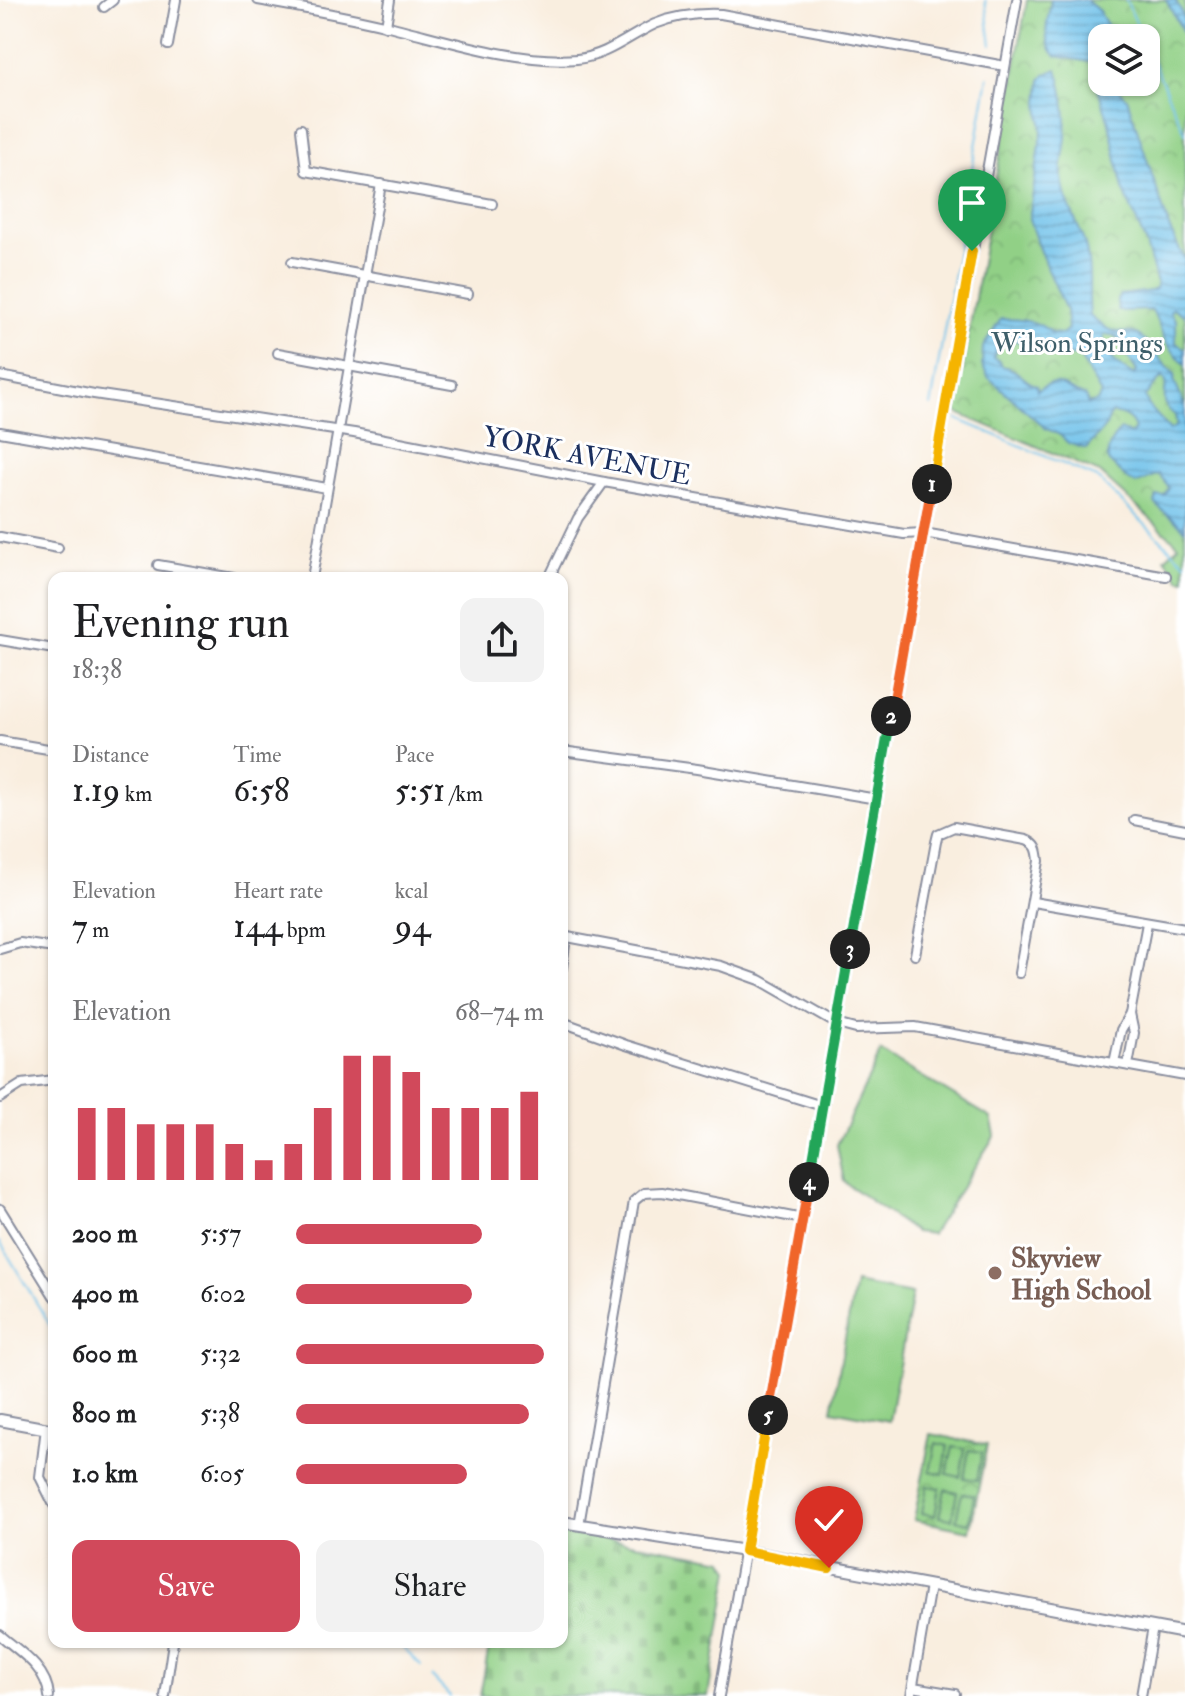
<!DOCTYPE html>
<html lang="en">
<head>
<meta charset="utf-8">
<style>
	:root { --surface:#fff; --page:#f2f2f2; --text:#202124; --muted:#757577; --accent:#d1495b }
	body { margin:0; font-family:"IM FELL Double Pica",serif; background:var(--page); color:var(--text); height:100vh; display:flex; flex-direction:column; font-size:30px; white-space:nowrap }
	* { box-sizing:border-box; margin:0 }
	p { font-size:26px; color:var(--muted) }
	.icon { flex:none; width:44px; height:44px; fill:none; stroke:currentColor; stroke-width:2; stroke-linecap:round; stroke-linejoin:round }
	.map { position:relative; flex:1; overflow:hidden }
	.panel { position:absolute; left:48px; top:572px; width:520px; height:1076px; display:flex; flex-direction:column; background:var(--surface); border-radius:16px; box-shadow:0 2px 6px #0004 }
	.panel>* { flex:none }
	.fabs { position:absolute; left:1088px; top:24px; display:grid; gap:16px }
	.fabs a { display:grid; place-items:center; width:72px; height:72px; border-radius:16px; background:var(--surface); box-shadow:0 2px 6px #0004; font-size:40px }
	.pin { position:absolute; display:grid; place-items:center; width:68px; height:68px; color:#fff; margin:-82px -34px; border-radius:50% 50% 50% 0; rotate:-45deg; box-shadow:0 0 8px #0007 }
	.pin .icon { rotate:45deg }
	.km { position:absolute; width:40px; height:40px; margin:-20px; border-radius:50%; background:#222; color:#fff; font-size:22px; line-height:40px; text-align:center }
	.round { display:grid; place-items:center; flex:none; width:84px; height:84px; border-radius:16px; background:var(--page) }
	.overview { display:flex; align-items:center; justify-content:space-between; height:136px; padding:0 24px }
	h1 { font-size:44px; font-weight:600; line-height:60px }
	.metrics { display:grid; grid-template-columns:repeat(3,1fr); gap:12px; height:136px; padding:8px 24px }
	.metrics div { display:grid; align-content:center }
	.metrics b { font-size:34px; font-weight:600 }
	.metrics small { font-size:22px; font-weight:400 }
	.metrics p { font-size:22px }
	.chart { height:224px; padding:16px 24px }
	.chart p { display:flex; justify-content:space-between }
	.chart svg { width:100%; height:144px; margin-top:8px; stroke:var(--accent); stroke-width:6 }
	.action { display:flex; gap:16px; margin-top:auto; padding:16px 24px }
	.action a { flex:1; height:92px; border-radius:16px; background:var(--accent); color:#fff; font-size:32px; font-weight:600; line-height:92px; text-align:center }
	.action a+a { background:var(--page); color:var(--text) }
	ul { padding:0 24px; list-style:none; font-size:26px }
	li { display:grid; grid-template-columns:128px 96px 1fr; align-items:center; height:60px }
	li i { height:20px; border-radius:10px; background:var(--accent) }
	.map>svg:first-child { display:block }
</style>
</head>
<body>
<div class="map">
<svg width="1185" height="1696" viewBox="0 0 1185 1696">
	<defs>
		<pattern id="cemetery-stones" width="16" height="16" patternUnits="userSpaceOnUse" patternTransform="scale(2)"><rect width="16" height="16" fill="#91d086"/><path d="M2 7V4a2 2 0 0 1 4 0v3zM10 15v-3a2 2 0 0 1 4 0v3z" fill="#7cb376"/></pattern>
		<pattern id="park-crowns" width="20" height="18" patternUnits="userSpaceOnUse" patternTransform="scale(2)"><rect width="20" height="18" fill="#91d086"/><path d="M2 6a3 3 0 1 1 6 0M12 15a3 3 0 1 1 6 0" fill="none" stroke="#7cb376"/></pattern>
		<pattern id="water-rules" width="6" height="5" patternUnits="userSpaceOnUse" patternTransform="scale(2)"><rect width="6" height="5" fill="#6ec1ea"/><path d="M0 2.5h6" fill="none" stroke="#5a9dc1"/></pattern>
	</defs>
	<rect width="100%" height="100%" fill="#fff"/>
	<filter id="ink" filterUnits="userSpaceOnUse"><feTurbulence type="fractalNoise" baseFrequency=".0125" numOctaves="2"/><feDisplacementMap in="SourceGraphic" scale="16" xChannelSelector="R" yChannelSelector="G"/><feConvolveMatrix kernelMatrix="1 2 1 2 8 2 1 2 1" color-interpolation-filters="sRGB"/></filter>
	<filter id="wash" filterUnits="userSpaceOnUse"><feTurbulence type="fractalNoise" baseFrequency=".006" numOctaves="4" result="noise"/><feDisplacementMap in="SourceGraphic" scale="32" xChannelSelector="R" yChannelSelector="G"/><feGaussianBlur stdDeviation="1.8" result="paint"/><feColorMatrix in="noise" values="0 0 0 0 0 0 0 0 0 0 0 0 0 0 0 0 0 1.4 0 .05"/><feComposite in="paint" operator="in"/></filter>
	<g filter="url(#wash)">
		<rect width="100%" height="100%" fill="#f9eedf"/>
		<!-- cemetery -->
		<path fill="url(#cemetery-stones)" stroke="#568072" stroke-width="2" d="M 562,1531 L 724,1560 L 730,1570 L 708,1696 L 480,1696 L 490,1642 L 562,1642 Z"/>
		<!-- park -->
		<g fill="url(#park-crowns)" stroke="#568072" stroke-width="2" fill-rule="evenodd">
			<path d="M 1027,0 L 1185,0 L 1185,580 L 1180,579 L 1165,558 L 1179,545 L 1100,473 L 955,412 ZM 1102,38 L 1146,38 L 1146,82 L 1102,82 Z"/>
			<path d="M 931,1434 L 987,1445 L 970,1531 L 914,1520 Z"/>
		</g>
		<!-- garden -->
		<g fill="#91d086" stroke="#568072" stroke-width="2">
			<path d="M 881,1052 L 991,1118 L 995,1135 L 932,1234 L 915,1232 L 844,1182 L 837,1145 Z"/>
			<path d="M 855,1283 L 912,1294 L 889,1421 L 832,1410 Z"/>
			<path d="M 936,1443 L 948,1446 L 943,1474 L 930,1471 Z"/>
			<path d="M 953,1447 L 965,1449 L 960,1477 L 947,1474 Z"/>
			<path d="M 969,1450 L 982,1452 L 977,1480 L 964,1478 Z"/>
			<path d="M 927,1486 L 940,1488 L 935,1516 L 922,1513 Z"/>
			<path d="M 945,1489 L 957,1492 L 952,1519 L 939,1517 Z"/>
			<path d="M 962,1493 L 974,1495 L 969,1523 L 956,1520 Z"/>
		</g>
		<!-- water -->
		<g fill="url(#water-rules)" stroke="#4478a4" stroke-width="2" fill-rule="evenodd">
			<path d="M 1051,0 L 1086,0 L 1099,11 L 1113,35 L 1112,38 L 1102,38 L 1102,64 L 1056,56 C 1040,40 1048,20 1051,0 Z"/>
			<path d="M 1166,0 L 1175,0 C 1184,13 1185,21 1185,36 Z"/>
			<path d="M 1057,69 C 1064,90 1067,115 1066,137 C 1065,152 1060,164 1062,179 C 1065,205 1080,224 1086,249 C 1092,273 1087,292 1090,316 C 1097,322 1106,330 1117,332 C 1126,334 1132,330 1141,337 C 1154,347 1161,364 1175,374 L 1174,380 L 1185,408 L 1185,530 C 1175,519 1164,514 1155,503 L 1157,496 L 1164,496 L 1169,488 L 1158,474 L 1136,484 L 1127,479 L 1108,461 C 1107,447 1111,439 1121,430 L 1131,435 L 1135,429 C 1132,418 1122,414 1111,413 L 1106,426 L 1086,449 L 1068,443 L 1060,435 L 1045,428 L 988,377 L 982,365 L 983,347 L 1001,319 C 1018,319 1039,320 1051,333 L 1062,334 L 1068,329 L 1066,310 L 1039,249 L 1029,219 L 1042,132 L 1039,103 L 1041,80 L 1046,74 ZM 1104,334 L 1113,335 L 1129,347 L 1126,354 L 1137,371 L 1135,375 C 1119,369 1101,352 1104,334 ZM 1015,340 C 1028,346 1040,347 1051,357 L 1067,354 L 1080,357 L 1101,394 L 1097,402 L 1088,404 L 1085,396 C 1063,391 1060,373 1037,391 L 1037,386 C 1021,380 1021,370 1002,366 L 998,360 L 993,358 L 999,343 ZM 1162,377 L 1166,381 C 1165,396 1161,406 1175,415 L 1177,425 L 1170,430 L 1149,406 L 1145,396 Z"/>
			<path d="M 1101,76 L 1102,82 L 1114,84 L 1127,98 L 1170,230 L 1185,260 L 1185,316 L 1173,308 L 1170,312 L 1176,321 L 1176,343 L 1185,349 L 1185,365 L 1167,344 L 1152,310 L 1118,311 L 1117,300 L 1121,295 L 1151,291 L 1156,288 L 1157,283 L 1145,241 L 1123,189 L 1109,122 L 1096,83 Z"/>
		</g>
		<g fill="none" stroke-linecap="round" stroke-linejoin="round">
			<!-- stream -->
			<g stroke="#6ec1ea" stroke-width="2">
				<path d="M 985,0 L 991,45"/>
				<path d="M 1126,0 L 1143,38"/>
				<path d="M 1146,46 L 1185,133"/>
				<path d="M 931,406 L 988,77"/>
				<path d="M 957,419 L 1097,478 L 1185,563"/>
				<path d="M 0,1242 L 54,1332"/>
				<path d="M 397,1642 L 421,1666"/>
				<path d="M 432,1677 L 450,1696"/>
			</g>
		</g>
	</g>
	<g filter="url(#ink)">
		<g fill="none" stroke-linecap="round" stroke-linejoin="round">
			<defs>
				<g id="minor">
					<path d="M 258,0 C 300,8 342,15 384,25 C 444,39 516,64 577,59 C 607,56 629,36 655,24 C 677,15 698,13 721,14 L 1005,66"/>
					<path d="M 104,7 L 113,0"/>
					<path d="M 386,26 L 390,0"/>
					<path d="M 168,45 L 176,0"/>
					<path d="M 301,129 L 306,171 L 492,204"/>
					<path d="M 292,262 L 468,294"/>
					<path d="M 278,353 L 452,385"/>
					<path d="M 0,376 L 94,394 L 354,433 L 604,482 L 904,534 L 924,533 L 1166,576"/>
					<path d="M 0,432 L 327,488"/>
					<path d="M 0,537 L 58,548"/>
					<path d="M 158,565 L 234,578"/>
					<path d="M 312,578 L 381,184"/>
					<path d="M 549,578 L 578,518 L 604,482"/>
					<path d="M 0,640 L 54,649"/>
					<path d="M 0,741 L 54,750"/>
					<path d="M 562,751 L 697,769 L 877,799"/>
					<path d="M 1134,820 L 1185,830"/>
					<path d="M 1033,902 L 1185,928"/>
					<path d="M 562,936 L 721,966 L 760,980 L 837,1024 L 856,1029 L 915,1027 L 1185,1076"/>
					<path d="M 0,949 L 20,943 L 54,948"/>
					<path d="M 915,955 L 936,842 L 938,834 L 954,827 L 1026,840 C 1037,844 1038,850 1039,861 L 1019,973"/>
					<path d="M 562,968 L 566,937"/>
					<path d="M 1130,1014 L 1147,923"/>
					<path d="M 562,1022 L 626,1045 L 822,1106"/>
					<path d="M 1114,1063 L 1121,1030 L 1130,1014 L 1134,1033 L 1128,1065"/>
					<path d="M 0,1098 L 22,1084 L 54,1080"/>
					<path d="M 0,1209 L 54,1296"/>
					<path d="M 46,1428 L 40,1477 L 54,1505"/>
					<path d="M 579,1525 L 634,1201 L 644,1193 L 662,1192 L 803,1219"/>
					<path d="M 0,1635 C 20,1652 47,1668 49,1696"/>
					<path d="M 913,1687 L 955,1694"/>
					<path d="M 165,1696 L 173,1642"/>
					<path d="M 719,1696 L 1017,0"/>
					<path d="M 911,1696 L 930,1586"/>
					<path d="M 1141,1696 L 1153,1627"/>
				</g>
				<g id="major">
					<path d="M 0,1420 L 54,1430"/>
					<path d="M 562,1522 L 745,1551 L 1185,1633"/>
				</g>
			</defs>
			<!-- minor casing -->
			<use href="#minor" stroke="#8a8e9e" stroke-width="12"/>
			<!-- major casing -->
			<use href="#major" stroke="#8a8e9e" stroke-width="14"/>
			<!-- minor -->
			<use href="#minor" stroke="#fff" stroke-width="8"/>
			<!-- major -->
			<use href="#major" stroke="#fff" stroke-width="10"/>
		</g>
	</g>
	<g fill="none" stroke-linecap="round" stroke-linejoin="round" filter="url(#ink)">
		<defs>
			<path id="split-1" d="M 932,484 L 972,251"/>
			<path id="split-2" d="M 891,716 L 932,484"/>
			<path id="split-3" d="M 850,949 L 891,716"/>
			<path id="split-4" d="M 809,1182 L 850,949"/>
			<path id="split-5" d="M 768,1415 L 809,1182"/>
			<path id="split-6" d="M 768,1415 L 745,1551 L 829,1568"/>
		</defs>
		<!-- split-1 casing -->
		<use href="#split-1" stroke="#fff" stroke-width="16"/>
		<!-- split-2 casing -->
		<use href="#split-2" stroke="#fff" stroke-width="16"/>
		<!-- split-3 casing -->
		<use href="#split-3" stroke="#fff" stroke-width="16"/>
		<!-- split-4 casing -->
		<use href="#split-4" stroke="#fff" stroke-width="16"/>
		<!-- split-5 casing -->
		<use href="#split-5" stroke="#fff" stroke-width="16"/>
		<!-- split-6 casing -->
		<use href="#split-6" stroke="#fff" stroke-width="16"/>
		<!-- split-1 -->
		<use href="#split-1" stroke="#f5b400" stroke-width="10"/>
		<!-- split-2 -->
		<use href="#split-2" stroke="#f0652b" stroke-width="10"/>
		<!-- split-3 -->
		<use href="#split-3" stroke="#22a559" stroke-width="10"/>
		<!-- split-4 -->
		<use href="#split-4" stroke="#22a559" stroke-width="10"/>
		<!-- split-5 -->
		<use href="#split-5" stroke="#f0652b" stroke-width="10"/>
		<!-- split-6 -->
		<use href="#split-6" stroke="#f5b400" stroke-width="10"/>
	</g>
	<!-- markers -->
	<circle fill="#8d6e63" stroke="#fff" stroke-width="3" cx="995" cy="1273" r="8"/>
	<g text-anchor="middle" stroke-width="6" stroke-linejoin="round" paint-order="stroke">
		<!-- park labels -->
		<g font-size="28" fill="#3e5f6a" stroke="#fff">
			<text x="1077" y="352">Wilson Springs</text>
		</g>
		<!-- street labels -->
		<g font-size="28" fill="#1b2f5e" stroke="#fff">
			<text transform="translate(587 455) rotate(11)" y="10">YORK AVENUE</text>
		</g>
		<!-- education labels -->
		<g font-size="28" font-weight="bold" fill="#785e54" stroke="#fff" text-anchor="start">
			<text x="1011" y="1267">Skyview<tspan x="1011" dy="32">High School</tspan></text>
		</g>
	</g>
</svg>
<div class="fabs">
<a><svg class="icon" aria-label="layers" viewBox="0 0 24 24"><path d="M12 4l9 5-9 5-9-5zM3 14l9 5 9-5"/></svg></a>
</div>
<div class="pin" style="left:972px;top:251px;background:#1e9e55"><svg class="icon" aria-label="arrive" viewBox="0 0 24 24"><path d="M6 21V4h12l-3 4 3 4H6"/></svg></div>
<div class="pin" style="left:829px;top:1568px;background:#d93025"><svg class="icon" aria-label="check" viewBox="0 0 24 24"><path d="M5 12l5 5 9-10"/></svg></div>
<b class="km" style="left:932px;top:484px">1</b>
<b class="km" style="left:891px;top:716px">2</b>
<b class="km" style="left:850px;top:949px">3</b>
<b class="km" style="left:809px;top:1182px">4</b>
<b class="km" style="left:768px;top:1415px">5</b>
<section class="panel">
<div class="overview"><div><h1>Evening run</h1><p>18:38</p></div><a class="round"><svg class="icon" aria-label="share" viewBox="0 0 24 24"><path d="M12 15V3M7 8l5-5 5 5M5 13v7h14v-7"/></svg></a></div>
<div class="metrics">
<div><p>Distance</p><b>1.19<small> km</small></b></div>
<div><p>Time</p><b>6:58</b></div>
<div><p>Pace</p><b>5:51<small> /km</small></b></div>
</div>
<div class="metrics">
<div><p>Elevation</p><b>7<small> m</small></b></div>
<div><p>Heart rate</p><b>144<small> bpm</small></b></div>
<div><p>kcal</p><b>94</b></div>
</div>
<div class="chart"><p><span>Elevation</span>68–74 m</p>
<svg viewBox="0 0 160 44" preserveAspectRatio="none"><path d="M5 44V22M15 44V22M25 44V27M35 44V27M45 44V27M55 44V33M65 44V38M75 44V33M85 44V22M95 44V6M105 44V6M115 44V11M125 44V22M135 44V22M145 44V22M155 44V17"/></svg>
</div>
<ul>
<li><b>200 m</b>5:57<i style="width:75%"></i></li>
<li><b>400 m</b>6:02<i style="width:71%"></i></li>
<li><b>600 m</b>5:32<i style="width:100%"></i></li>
<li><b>800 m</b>5:38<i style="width:94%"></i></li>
<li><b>1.0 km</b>6:05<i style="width:69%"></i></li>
</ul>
<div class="action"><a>Save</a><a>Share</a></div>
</section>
</div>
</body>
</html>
